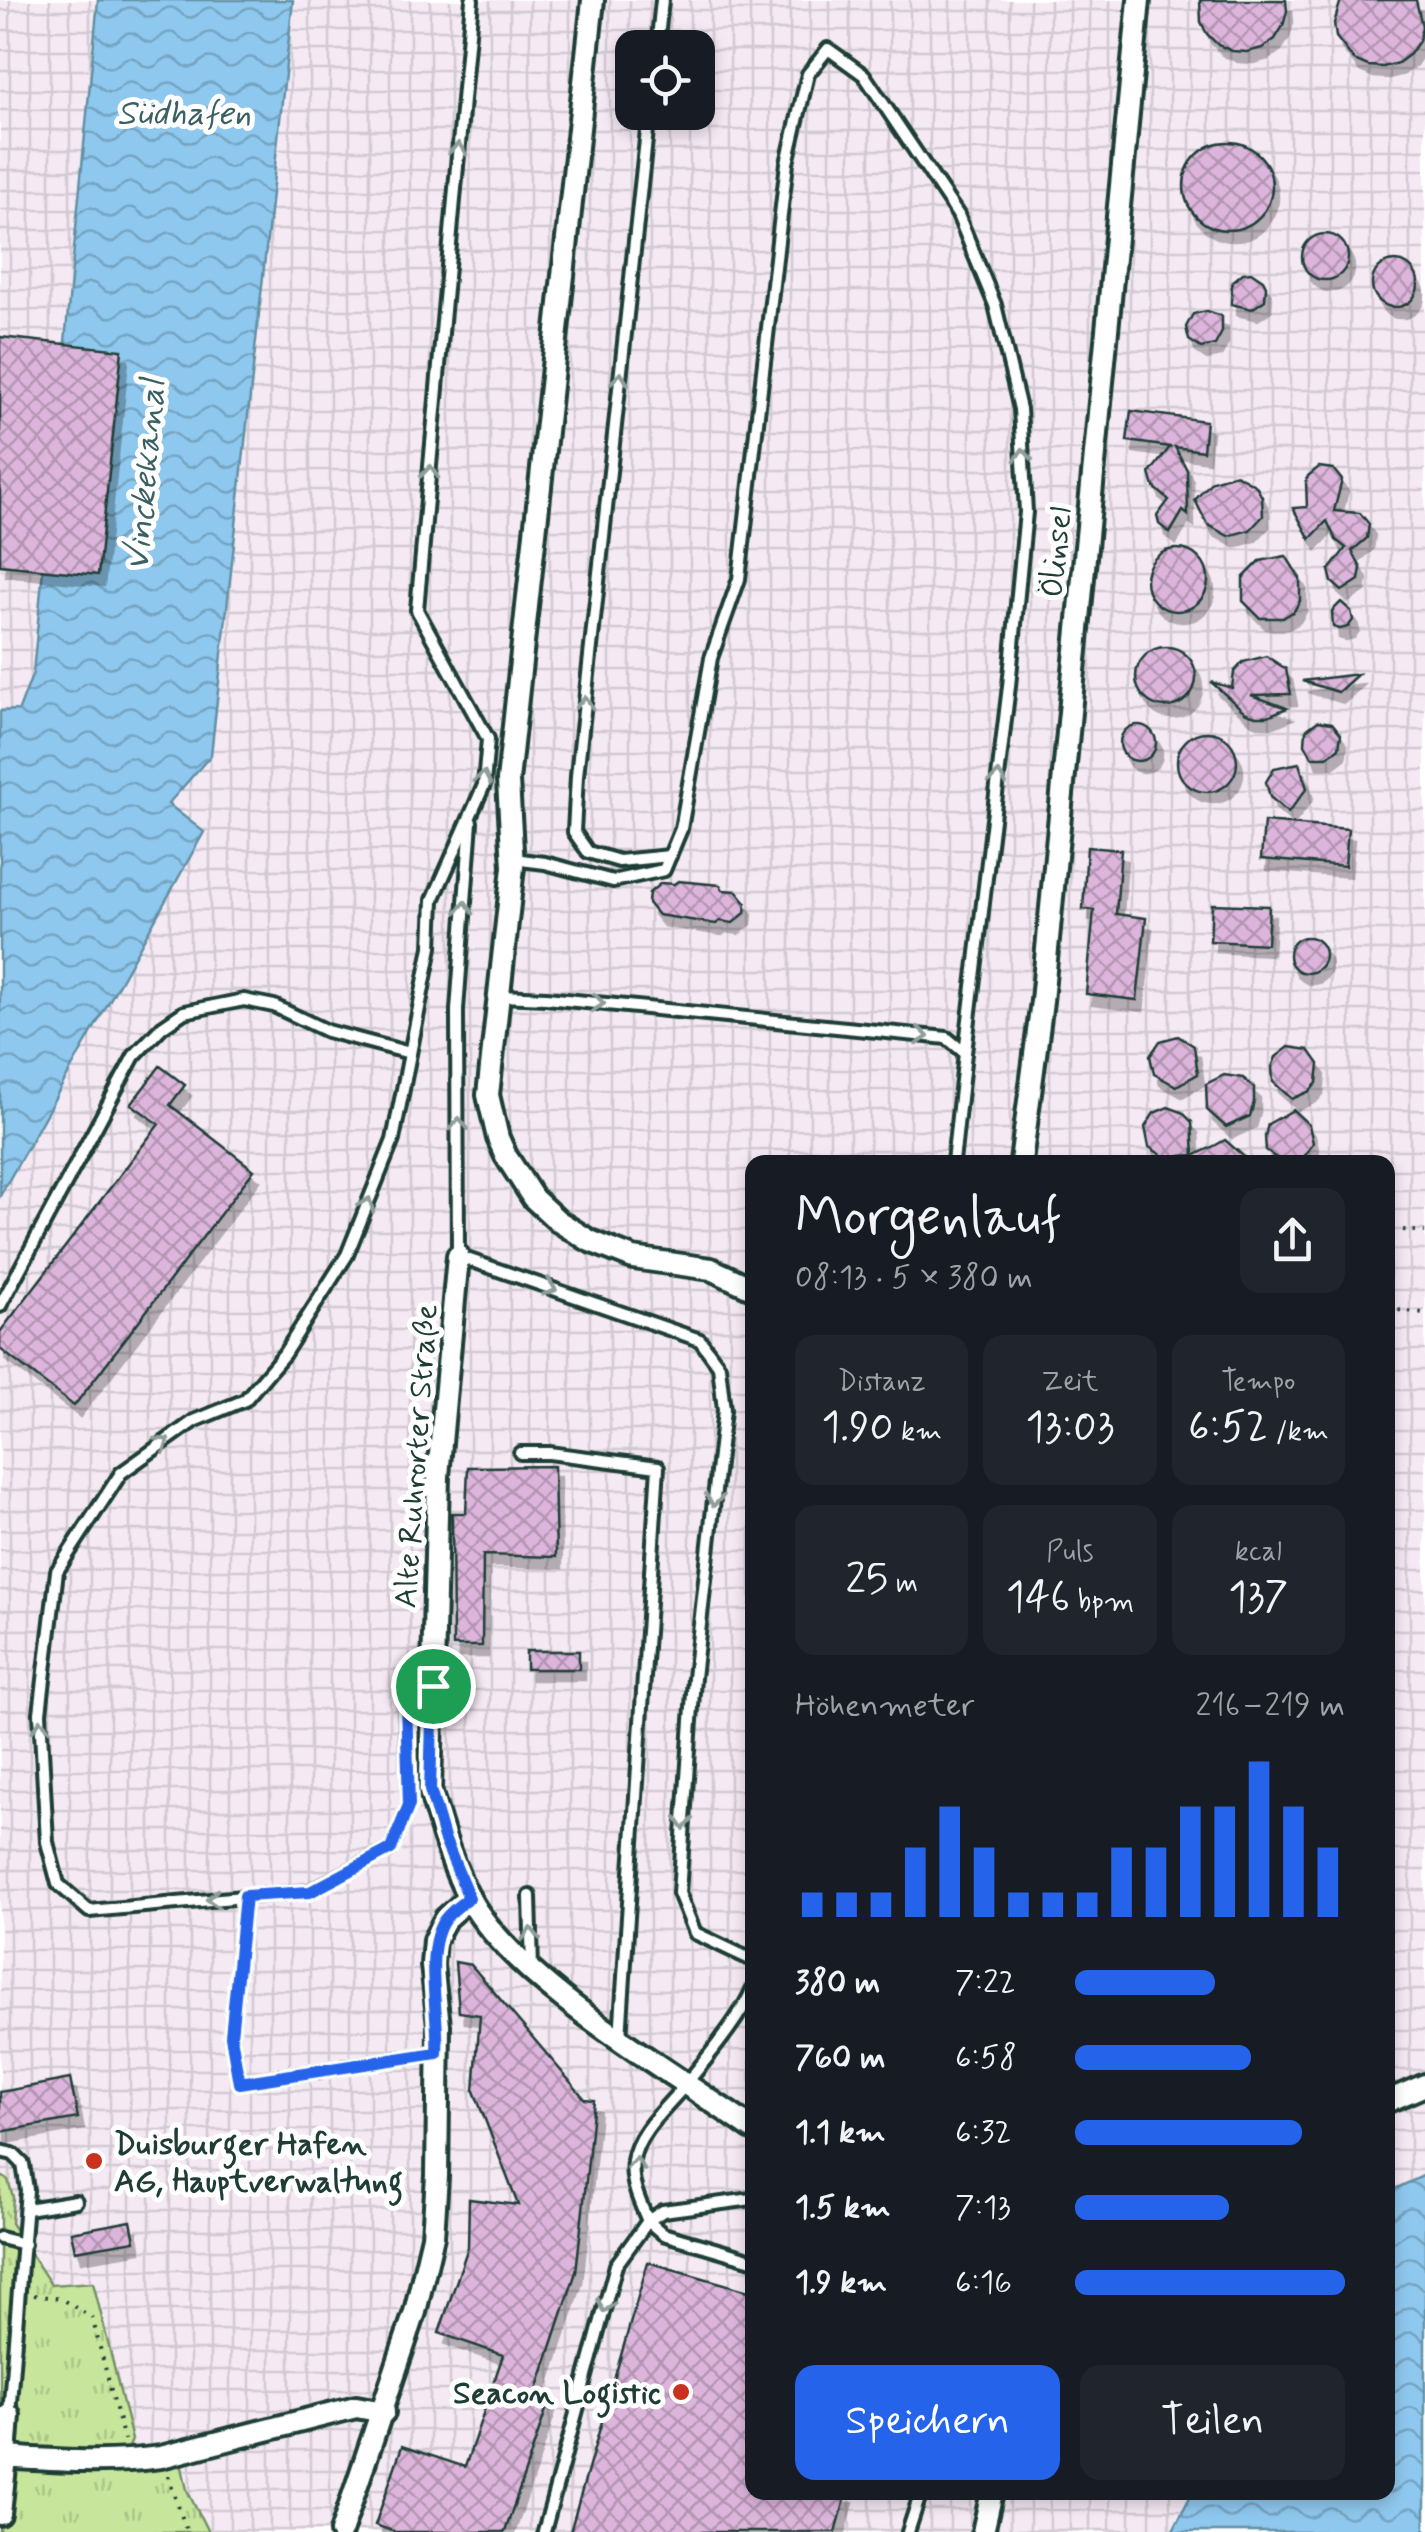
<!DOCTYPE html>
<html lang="de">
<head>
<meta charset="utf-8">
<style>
	:root { --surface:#171b24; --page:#20242c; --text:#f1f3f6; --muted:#9ea1a6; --accent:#2563eb }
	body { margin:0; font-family:Mynerve,sans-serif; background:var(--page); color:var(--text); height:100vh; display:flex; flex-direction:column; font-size:38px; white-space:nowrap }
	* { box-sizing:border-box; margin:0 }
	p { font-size:32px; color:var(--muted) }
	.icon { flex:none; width:55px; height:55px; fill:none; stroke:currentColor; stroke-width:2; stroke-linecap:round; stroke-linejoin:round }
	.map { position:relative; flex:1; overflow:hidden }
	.sheet { position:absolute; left:745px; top:1155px; width:650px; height:1345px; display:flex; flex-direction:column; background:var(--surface); border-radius:20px; box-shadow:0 5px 15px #0003 }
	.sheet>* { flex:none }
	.buttons { position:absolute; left:615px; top:30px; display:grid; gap:20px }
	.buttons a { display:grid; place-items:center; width:100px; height:100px; border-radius:20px; background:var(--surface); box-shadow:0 5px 15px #0003; font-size:50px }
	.pin { position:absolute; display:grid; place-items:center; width:85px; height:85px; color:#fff; margin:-42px; border:5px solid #fff; border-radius:50%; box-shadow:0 2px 10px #0007 }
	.round { display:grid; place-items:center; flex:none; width:105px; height:105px; border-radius:20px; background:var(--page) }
	.head { display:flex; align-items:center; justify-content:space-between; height:170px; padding:0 50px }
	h1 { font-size:55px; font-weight:600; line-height:75px }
	.figures { display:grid; grid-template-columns:repeat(3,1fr); gap:15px; height:170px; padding:10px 50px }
	.figures div { display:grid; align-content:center; border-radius:20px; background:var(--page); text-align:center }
	.figures b { font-size:42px; font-weight:600 }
	.figures small { font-size:28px; font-weight:400 }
	.figures p { font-size:28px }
	.chart { height:280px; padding:20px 50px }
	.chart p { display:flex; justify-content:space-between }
	.chart svg { width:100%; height:180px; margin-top:10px; stroke:var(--accent); stroke-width:6 }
	.primary-button { display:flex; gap:20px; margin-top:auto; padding:20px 50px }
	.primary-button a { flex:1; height:115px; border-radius:20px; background:var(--accent); color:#fff; font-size:40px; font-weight:600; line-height:115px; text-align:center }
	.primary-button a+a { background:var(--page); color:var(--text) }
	ul { padding:0 50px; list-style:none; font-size:32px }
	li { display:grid; grid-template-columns:160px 120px 1fr; align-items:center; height:75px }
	li i { height:25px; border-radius:12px; background:var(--accent) }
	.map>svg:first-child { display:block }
</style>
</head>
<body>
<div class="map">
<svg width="1425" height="2532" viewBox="0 0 1425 2532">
	<defs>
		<pattern id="industrial-grid" width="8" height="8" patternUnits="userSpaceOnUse" patternTransform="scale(2.5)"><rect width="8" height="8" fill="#f5e9f4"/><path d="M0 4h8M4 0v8" fill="none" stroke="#d2c9d2"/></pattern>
		<pattern id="park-tufts" width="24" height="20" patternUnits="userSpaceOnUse" patternTransform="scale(2.5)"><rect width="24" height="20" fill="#c8e59c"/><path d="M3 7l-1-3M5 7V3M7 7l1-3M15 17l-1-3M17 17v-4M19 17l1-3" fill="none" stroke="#abc587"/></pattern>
		<pattern id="water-waves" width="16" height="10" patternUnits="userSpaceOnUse" patternTransform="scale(2.5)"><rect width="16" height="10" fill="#8fc8ee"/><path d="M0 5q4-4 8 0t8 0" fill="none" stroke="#74a4c2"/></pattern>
		<pattern id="building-cross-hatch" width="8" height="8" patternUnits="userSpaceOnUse" patternTransform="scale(2.5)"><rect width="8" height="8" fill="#ddb5dc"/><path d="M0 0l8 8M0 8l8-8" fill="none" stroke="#b394b3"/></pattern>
		<filter id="shadow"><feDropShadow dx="6" dy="11" stdDeviation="0" flood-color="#0004"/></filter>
	</defs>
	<rect width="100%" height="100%" fill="#fff"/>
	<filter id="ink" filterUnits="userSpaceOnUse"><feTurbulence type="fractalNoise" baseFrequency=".01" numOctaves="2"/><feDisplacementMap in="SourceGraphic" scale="20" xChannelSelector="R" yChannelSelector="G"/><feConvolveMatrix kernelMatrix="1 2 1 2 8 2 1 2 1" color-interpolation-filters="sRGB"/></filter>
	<g filter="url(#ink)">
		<!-- industrial -->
		<g fill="url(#industrial-grid)" fill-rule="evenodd">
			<path d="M 0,0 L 98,0 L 33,673 L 19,711 L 0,711 Z"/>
			<path d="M 293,0 L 1425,0 L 1425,2175 L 1388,2192 L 1388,1162 L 752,1162 L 752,2492 L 1192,2493 L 1172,2532 L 0,2532 L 0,1196 L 204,833 L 168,805 L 211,755 ZM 632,48 L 698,48 L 698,112 L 632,112 Z"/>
		</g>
		<!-- park -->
		<path fill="url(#park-tufts)" stroke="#749168" stroke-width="2.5" d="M 0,2175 L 8,2180 L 13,2197 L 11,2223 L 51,2285 L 93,2282 L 132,2440 L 129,2447 L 182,2467 L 187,2490 L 208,2532 L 0,2532 Z"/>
		<!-- water -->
		<g fill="url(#water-waves)" stroke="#6290a4" stroke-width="2.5">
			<path d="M 98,0 L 293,0 L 211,755 L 168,804 L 204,832 L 0,1196 L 0,711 L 19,710 L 33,673 Z"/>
			<path d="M 1425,2175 L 1425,2532 L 1172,2532 L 1192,2493 L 1388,2492 L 1388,2192 Z"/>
		</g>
		<!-- building -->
		<g fill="url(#building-cross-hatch)" stroke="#1f3d34" stroke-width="2.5" filter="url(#shadow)">
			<path d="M 1200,0 L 1286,0 L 1287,11 L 1283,26 L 1275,39 L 1262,48 L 1247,52 L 1232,51 L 1218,45 L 1207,34 L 1201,22 Z"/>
			<path d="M 1341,0 L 1416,0 L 1422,26 L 1419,41 L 1410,54 L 1398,63 L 1383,67 L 1368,66 L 1354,60 L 1336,37 L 1334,23 Z"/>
			<circle cx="1228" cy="186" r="44"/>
			<circle cx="1325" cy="257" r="23"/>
			<circle cx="1395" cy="284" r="23"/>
			<path d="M 1251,272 L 1263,280 L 1266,286 L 1265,300 L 1252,309 L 1231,304 L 1232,282 L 1243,273 Z"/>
			<path d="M 1207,311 L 1222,316 L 1222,332 L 1215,345 L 1201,348 L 1189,340 L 1186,327 L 1193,314 Z"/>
			<path d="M 0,337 L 122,350 L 98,575 L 0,565 Z"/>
			<path d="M 1131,411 L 1206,421 L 1203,451 L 1175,447 L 1187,470 L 1188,515 L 1183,511 L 1170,533 L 1159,524 L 1157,516 L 1169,500 L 1154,487 L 1150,473 L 1170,447 L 1127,441 Z"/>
			<path d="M 1319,467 L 1333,469 L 1342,480 L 1334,511 L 1360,513 L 1369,524 L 1367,538 L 1352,551 L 1361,568 L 1359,580 L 1342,591 L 1332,582 L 1329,570 L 1346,548 L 1336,540 L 1327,521 L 1310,539 L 1293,508 L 1307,507 L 1306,482 L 1308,476 Z"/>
			<path d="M 1236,474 L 1256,486 L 1262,497 L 1263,516 L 1250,530 L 1228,536 L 1207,524 L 1195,500 L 1212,481 Z"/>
			<circle cx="1177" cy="580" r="31"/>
			<path d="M 1286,556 L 1300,578 L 1300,601 L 1294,611 L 1283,618 L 1260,618 L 1243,601 L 1243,578 L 1260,561 Z"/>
			<path d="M 1341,602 L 1351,611 L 1353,620 L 1348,627 L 1340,629 L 1333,627 L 1332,611 Z"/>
			<circle cx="1166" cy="677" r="30"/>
			<path d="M 1266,656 L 1286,669 L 1291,694 L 1251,695 L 1287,708 L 1268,716 L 1256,716 L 1246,713 L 1211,682 L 1232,688 L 1234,672 L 1243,662 Z"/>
			<path d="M 1358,674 L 1338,692 L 1302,681 Z"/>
			<path d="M 1318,721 L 1332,723 L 1341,734 L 1339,748 L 1327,757 L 1312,757 L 1305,744 L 1306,730 Z"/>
			<circle cx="1138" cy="743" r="18"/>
			<circle cx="1207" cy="762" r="30"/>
			<path d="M 1299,763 L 1307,788 L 1288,813 L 1270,797 L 1266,782 L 1274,768 Z"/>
			<path d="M 1264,822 L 1348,829 L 1345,866 L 1261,859 Z"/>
			<path d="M 1087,847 L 1121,850 L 1116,914 L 1146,918 L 1137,1000 L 1086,994 L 1094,910 L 1083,909 Z"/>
			<path d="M 678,881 L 720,885 L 723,890 L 736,891 L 746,903 L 745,913 L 733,923 L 720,921 L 716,924 L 658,915 L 648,903 L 649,893 L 661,883 L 674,884 Z"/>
			<path d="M 1212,904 L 1269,906 L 1267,944 L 1210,941 Z"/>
			<circle cx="1307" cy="955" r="18"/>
			<path d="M 1178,1036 L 1194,1046 L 1198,1074 L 1176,1086 L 1154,1074 L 1150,1056 L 1160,1041 Z"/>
			<path d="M 1289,1047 L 1309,1050 L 1319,1064 L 1317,1083 L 1310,1091 L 1292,1099 L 1273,1082 L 1272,1067 L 1276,1057 Z"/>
			<path d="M 160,1066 L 185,1085 L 170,1105 L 254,1170 L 74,1406 L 0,1349 L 0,1332 L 159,1124 L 131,1104 Z"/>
			<path d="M 1224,1075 L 1243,1078 L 1254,1087 L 1254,1102 L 1250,1116 L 1226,1127 L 1207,1110 L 1206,1084 Z"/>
			<path d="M 1168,1107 L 1182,1112 L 1192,1122 L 1194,1155 L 1165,1157 L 1149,1147 L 1145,1127 L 1154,1113 Z"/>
			<path d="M 1293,1110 L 1309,1125 L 1313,1143 L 1303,1159 L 1282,1162 L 1266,1151 L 1265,1136 L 1268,1124 Z"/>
			<path d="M 1225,1140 L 1250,1162 L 1181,1162 L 1216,1145 Z"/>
			<path d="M 554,1466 L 556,1557 L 483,1555 L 482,1646 L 453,1646 L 452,1513 L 466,1513 L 468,1467 Z"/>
			<rect x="526" y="1651" width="53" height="18"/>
			<path d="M 455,1962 L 471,1965 L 585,2099 L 594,2100 L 584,2201 L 576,2272 L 536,2393 L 550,2398 L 505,2532 L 395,2532 L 375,2525 L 402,2446 L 465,2467 L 503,2355 L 439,2333 L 468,2247 L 469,2199 L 518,2205 L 474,2091 L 480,2015 L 459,2012 Z"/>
			<path d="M 70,2079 L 78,2118 L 0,2132 L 0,2092 Z"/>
			<path d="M 131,2221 L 135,2241 L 75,2251 L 71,2232 Z"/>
			<path d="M 648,2262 L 752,2292 L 752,2492 L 847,2492 L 836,2532 L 570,2532 Z"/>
		</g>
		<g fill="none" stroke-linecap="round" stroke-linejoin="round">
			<defs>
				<g id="service">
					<path d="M 657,48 L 662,0"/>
					<path d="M 649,112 L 577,776 L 574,832 L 588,852 L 619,861 L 670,856"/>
					<path d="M 471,822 L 457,1010 L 458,1256 L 700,1340 L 719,1366 L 724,1410 L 694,1678 L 679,1893 L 695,1933 L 752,1960"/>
					<path d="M 501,996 L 546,998 L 947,1038 L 965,1053 L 1009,686 L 1026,512 L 1020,409 L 995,305 L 958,215 L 864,75 L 828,49 L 808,74 L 787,163 L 739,579 L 711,658 L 681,829 L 664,870 L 613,881 L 545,863 L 513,859"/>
					<path d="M 953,1162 L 965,1053"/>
					<path d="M 0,1306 L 134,1056 L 162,1027 L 184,1012 L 244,1000 L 274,1006 L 327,1031 L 410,1053"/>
					<path d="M 520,1453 L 549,1453 L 658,1467 L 620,2037"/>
					<path d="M 432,1686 L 412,1689 L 405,1701 L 409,1805 L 391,1849 L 310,1891 L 89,1911 L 58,1884 L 47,1842 L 40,1713 L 57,1571 L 121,1473 L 194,1421 L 245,1400 L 284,1354 L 347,1255 L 393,1140 L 431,947 L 433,900 L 484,785 L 488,739 L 417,610 L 472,0"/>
					<path d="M 530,1896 L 532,1970"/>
					<path d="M 245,1897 L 231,2036 L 239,2083 L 437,2053"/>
					<path d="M 752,1990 C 742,2016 704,2062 685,2085 C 668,2106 636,2133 633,2161 C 630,2182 640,2203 648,2221 L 663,2211 L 752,2199"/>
					<path d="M 0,2151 L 13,2154 L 23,2164 L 27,2190 L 9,2415"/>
					<path d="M 27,2209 L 76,2201"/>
					<path d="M 0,2238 L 24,2244"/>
					<path d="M 544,2532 L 616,2265 L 648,2221 L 663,2234 L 752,2260"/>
					<path d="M 908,2532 L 921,2492"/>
				</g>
				<g id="minor">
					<path d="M 593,0 L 508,781 L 513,867 L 488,1095 L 498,1138 L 506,1156 L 533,1198 L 558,1221 L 590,1241 L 633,1258 L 711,1269 L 752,1288"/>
					<path d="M 1021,1162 L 1042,1001 L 1139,0"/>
					<path d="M 458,1256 L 438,1476 L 430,1790 C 441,1826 451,1865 469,1898 C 517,1985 670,2070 752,2129"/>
					<path d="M 1388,2101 L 1425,2085"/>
					<path d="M 6,2457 L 9,2415"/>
					<path d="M 0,2514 L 6,2457 C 59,2461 109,2464 161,2457 L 356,2407 L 384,2412"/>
					<path d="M 341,2532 L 415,2312 L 433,2236 L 437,2176 L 439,2025 L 432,1965 L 434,1940 L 446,1918 L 469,1898"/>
					<path d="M 983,2532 L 992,2492"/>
				</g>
			</defs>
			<!-- service casing -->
			<use href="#service" stroke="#1f3d34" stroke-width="18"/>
			<!-- minor casing -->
			<use href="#minor" stroke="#1f3d34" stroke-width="28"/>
			<!-- path -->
			<g stroke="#1f3d34" stroke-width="4" stroke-dasharray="2.5 8" stroke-linecap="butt">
				<path d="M 1403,1230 L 1425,1232"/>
				<path d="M 1388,1309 L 1425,1313"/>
				<path d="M 34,2295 L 61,2299 L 92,2317 L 124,2440"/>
				<path d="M 168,2476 L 187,2532"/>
			</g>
			<!-- service -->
			<use href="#service" stroke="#fff" stroke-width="10"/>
			<!-- minor -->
			<use href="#minor" stroke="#fff" stroke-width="20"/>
		</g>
		<!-- one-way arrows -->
		<defs><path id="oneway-chevron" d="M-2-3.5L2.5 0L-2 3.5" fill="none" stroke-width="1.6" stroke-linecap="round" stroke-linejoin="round" transform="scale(2.5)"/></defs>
		<g stroke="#8f9e9a">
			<use href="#oneway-chevron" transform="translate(458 149) rotate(-85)"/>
			<use href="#oneway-chevron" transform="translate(620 379) rotate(-84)"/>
			<use href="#oneway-chevron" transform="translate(1023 455) rotate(-94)"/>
			<use href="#oneway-chevron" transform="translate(430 472) rotate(-85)"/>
			<use href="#oneway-chevron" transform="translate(585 703) rotate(-84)"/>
			<use href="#oneway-chevron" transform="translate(483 778) rotate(-79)"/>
			<use href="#oneway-chevron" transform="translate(998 778) rotate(-83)"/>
			<use href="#oneway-chevron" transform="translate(465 908) rotate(-86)"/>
			<use href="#oneway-chevron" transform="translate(598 1003) rotate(6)"/>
			<use href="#oneway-chevron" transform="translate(922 1036) rotate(6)"/>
			<use href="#oneway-chevron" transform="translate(459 1124) rotate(-91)"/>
			<use href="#oneway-chevron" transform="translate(367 1204) rotate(-68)"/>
			<use href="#oneway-chevron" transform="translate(550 1288) rotate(19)"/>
			<use href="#oneway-chevron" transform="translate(163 1443) rotate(-36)"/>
			<use href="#oneway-chevron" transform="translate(714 1500) rotate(96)"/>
			<use href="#oneway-chevron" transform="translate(41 1726) rotate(-92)"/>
			<use href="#oneway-chevron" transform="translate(684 1823) rotate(94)"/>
			<use href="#oneway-chevron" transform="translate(213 1899) rotate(176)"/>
			<use href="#oneway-chevron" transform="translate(531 1934) rotate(-92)"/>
			<use href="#oneway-chevron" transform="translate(636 2164) rotate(-84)"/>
			<use href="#oneway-chevron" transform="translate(605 2306) rotate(105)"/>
		</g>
	</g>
	<g fill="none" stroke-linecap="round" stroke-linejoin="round" filter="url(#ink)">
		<defs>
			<path id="route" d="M 433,1686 L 430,1790 L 444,1838 L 469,1898 C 461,1904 451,1911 445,1919 C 422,1950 440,2014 437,2053 L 239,2083 L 231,2036 L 245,1896 L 310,1892 L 391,1849 L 409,1805 L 406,1701 L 412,1688 Z"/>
		</defs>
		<!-- route casing -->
		<use href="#route" stroke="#fff" stroke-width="20"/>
		<!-- route -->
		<use href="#route" stroke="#2563eb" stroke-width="12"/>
	</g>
	<!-- markers -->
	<g fill="#c8321e" stroke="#fff" stroke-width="4">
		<circle cx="94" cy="2161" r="10"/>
		<circle cx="681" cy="2392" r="10"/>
	</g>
	<g text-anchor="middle" stroke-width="10" stroke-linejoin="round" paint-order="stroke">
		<!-- street labels -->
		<g font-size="32" fill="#1f3d34" stroke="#fff">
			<text transform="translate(1055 552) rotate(-84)" y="11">Ölinsel</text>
			<text transform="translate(415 1456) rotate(-86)" y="11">Alte Ruhrorter Straße</text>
		</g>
		<!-- poi labels -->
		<g font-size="32" font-weight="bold" fill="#1f3d34" stroke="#fff" text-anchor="start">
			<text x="114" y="2154">Duisburger Hafen<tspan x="114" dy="37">AG, Hauptverwaltung</tspan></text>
			<text x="661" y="2403" text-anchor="end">Seacon Logistic</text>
		</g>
		<!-- water labels -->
		<g font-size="35" font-style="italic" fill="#3b6062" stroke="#fff">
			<text x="184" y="124">Südhafen</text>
			<text transform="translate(144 475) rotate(-85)" y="12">Vinckekanal</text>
		</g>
	</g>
</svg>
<div class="buttons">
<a><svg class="icon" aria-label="locate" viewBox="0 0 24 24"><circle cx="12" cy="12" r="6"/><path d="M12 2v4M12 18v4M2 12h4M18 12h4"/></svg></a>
</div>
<div class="pin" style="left:433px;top:1686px;background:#1e9e55"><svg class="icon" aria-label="arrive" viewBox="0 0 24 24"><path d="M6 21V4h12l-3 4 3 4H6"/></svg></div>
<section class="sheet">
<div class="head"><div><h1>Morgenlauf</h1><p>08:13 · 5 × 380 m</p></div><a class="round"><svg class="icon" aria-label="share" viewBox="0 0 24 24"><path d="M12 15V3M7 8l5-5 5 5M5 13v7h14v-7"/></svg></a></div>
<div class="figures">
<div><p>Distanz</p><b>1.90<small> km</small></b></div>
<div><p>Zeit</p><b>13:03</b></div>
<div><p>Tempo</p><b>6:52<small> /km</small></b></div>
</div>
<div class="figures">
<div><b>25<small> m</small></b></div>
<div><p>Puls</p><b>146<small> bpm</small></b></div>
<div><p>kcal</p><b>137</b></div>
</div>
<div class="chart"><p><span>Höhenmeter</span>216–219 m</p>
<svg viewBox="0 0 160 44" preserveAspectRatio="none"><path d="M5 44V38M15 44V38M25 44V38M35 44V27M45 44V17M55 44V27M65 44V38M75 44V38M85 44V38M95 44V27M105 44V27M115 44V17M125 44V17M135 44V6M145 44V17M155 44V27"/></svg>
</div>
<ul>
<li><b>380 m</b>7:22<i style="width:52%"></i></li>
<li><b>760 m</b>6:58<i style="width:65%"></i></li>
<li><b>1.1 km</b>6:32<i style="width:84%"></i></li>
<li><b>1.5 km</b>7:13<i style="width:57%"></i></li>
<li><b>1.9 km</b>6:16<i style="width:100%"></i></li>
</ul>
<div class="primary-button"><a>Speichern</a><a>Teilen</a></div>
</section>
</div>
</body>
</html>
